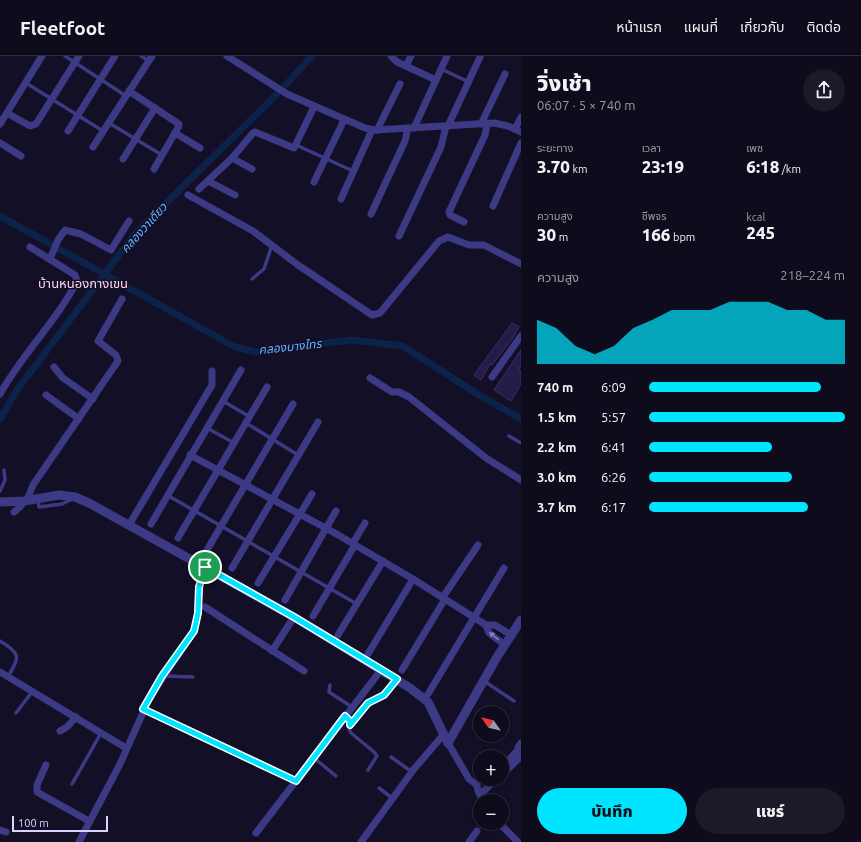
<!DOCTYPE html>
<html lang="th">
<head>
<meta charset="utf-8">
<style>
	:root { --surface:#0e0b1c; --page:#1c1929; --text:#f1f3f6; --muted:#9b9ba3; --line:#2e2b3b; --accent:#00e5ff }
	body { margin:0; font-family:Ubuntu,"Noto Sans Thai",sans-serif; background:var(--page); color:var(--text); height:100vh; display:flex; flex-direction:column; font-size:15px; white-space:nowrap }
	* { box-sizing:border-box; margin:0 }
	p { font-size:13px; color:var(--muted) }
	.icon { flex:none; width:22px; height:22px; fill:none; stroke:currentColor; stroke-width:2; stroke-linecap:round; stroke-linejoin:round }
	.map { position:relative; flex:1; overflow:hidden }
	.details { display:flex; flex-direction:column; background:var(--surface); width:340px }
	.details>* { flex:none }
	.needle { width:26px; rotate:304deg }
	.controls { position:absolute; left:473px; top:650px; display:grid; gap:8px }
	.controls a { display:grid; place-items:center; width:36px; height:36px; border-radius:50%; background:var(--surface); box-shadow:0 2px 6px #0003,0 0 0 1px var(--line); font-size:20px }
	.scale { position:absolute; left:12px; bottom:10px; width:96px; box-sizing:border-box; padding-left:4px; border:2px solid #d9d4ff; border-top:0; font-size:11px; line-height:14px; white-space:nowrap; color:#d9d4ff; -webkit-text-stroke:3px #130f26; paint-order:stroke }
	.pin { position:absolute; display:grid; place-items:center; width:34px; height:34px; color:#fff; margin:-17px; border:2px solid #fff; border-radius:50%; box-shadow:0 1px 4px #0007 }
	.round { display:grid; place-items:center; flex:none; width:42px; height:42px; border-radius:21px; background:var(--page) }
	.head { display:flex; align-items:center; justify-content:space-between; height:68px; padding:0 16px }
	h1 { font-size:22px; font-weight:800; line-height:30px }
	.figures { display:grid; grid-template-columns:repeat(3,1fr); gap:6px; height:68px; padding:4px 16px }
	.figures div { display:grid; align-content:center }
	.figures b { font-size:17px; font-weight:800 }
	.figures small { font-size:11px; font-weight:400 }
	.figures p { font-size:11px }
	.chart { height:112px; padding:8px 16px }
	.chart p { display:flex; justify-content:space-between }
	.chart svg { width:100%; height:72px; margin-top:4px; fill:var(--accent); opacity:.7 }
	.action { display:flex; gap:8px; margin-top:auto; padding:8px 16px }
	.action a { flex:1; height:46px; border-radius:24px; background:var(--accent); color:#111; font-size:16px; font-weight:800; line-height:46px; text-align:center }
	.action a+a { background:var(--page); color:var(--text) }
	ul { padding:0 16px; list-style:none; font-size:13px }
	li { display:grid; grid-template-columns:64px 48px 1fr; align-items:center; height:30px }
	li i { height:10px; border-radius:5px; background:var(--accent) }
	header { display:flex; align-items:center; gap:24px; box-sizing:border-box; height:56px; padding:0 20px; background:var(--surface); border-bottom:1px solid var(--line) }
	header strong { font-size:19px }
	nav { display:flex; gap:22px; margin-inline-start:auto; font-size:14px }
	main { display:flex; flex:1; min-height:0 }
	.map>svg:first-child { display:block }
</style>
</head>
<body>
<header>
<strong>Fleetfoot</strong>
<nav><a>หน้าแรก</a><a>แผนที่</a><a>เกี่ยวกับ</a><a>ติดต่อ</a></nav>
</header>
<main>
<div class="map">
<svg width="521" height="786" viewBox="0 0 521 786">
	<rect width="100%" height="100%" fill="#130f26"/>
	<g fill="none" stroke-linecap="round" stroke-linejoin="round">
		<!-- canal -->
		<g stroke="#0c2248" stroke-width="7">
			<path d="M 0,160 L 235,291 L 257,296 L 351,284 L 403,290 L 479,339 L 521,363"/>
			<path d="M 0,363 L 17,334 L 135,178 L 282,33 L 312,0"/>
		</g>
	</g>
	<!-- building -->
	<g fill="#241b47" stroke="#3b2d73">
		<path d="M 512,267 L 519,271 L 512,283 L 492,309 L 490,308 L 481,324 L 474,319 Z"/>
		<path d="M 521,294 L 521,309 L 519,313 L 521,315 L 521,328 L 511,345 L 494,334 Z"/>
	</g>
	<g fill="none" stroke-linecap="round" stroke-linejoin="round">
		<!-- minor-tunnel -->
		<path stroke="#312d47" stroke-width="7" stroke-dasharray="7 3.5" stroke-linecap="butt" d="M 487,725 L 489,723"/>
		<!-- service -->
		<g stroke="#3d3a85" stroke-width="3.5">
			<path d="M 65,0 L 126,40"/>
			<path d="M 141,0 L 149,5"/>
			<path d="M 441,13 L 469,26"/>
			<path d="M 26,27 L 103,75"/>
			<path d="M 109,67 L 162,99"/>
			<path d="M 296,89 L 353,115"/>
			<path d="M 252,223 L 264,213 L 272,189"/>
			<path d="M 223,345 L 250,361"/>
			<path d="M 246,367 L 298,399"/>
			<path d="M 207,372 L 234,387"/>
			<path d="M 509,380 L 521,387"/>
			<path d="M 0,435 L 5,424 L 4,414"/>
			<path d="M 167,439 L 357,548"/>
			<path d="M 38,444 L 39,451 L 62,448 L 72,443"/>
			<path d="M 0,585 C 22,598 19,601 8,621"/>
			<path d="M 164,620 L 193,621"/>
			<path d="M 484,625 L 514,645"/>
			<path d="M 330,629 L 329,636 L 352,651"/>
			<path d="M 16,657 L 32,636"/>
			<path d="M 345,661 L 350,665 L 349,673 L 351,677 L 374,696 L 377,700 L 368,714"/>
			<path d="M 350,668 L 367,647 L 384,639 L 396,625"/>
			<path d="M 391,701 L 412,716"/>
			<path d="M 314,702 L 336,720"/>
			<path d="M 72,728 L 101,677"/>
			<path d="M 379,732 L 392,742"/>
		</g>
		<!-- minor -->
		<g stroke="#3d3a85" stroke-width="7">
			<path d="M 227,0 L 287,38 L 365,72 L 375,74 L 494,67 L 508,70 L 521,76"/>
			<path d="M 391,0 L 397,6 L 436,24"/>
			<path d="M 406,10 L 411,0"/>
			<path d="M 129,35 L 179,68 L 179,70 L 154,113"/>
			<path d="M 7,57 L 30,70 L 36,68 L 79,0"/>
			<path d="M 0,68 L 42,0"/>
			<path d="M 481,68 L 505,18"/>
			<path d="M 448,70 L 480,1"/>
			<path d="M 414,72 L 447,0"/>
			<path d="M 515,73 L 521,61"/>
			<path d="M 377,74 L 400,28"/>
			<path d="M 68,75 L 115,0"/>
			<path d="M 175,77 L 200,92"/>
			<path d="M 0,87 L 21,100"/>
			<path d="M 93,91 L 152,0"/>
			<path d="M 232,102 L 252,113"/>
			<path d="M 123,103 L 155,52"/>
			<path d="M 208,125 L 235,139"/>
			<path d="M 314,126 L 344,64"/>
			<path d="M 199,133 L 232,102 L 253,77 L 255,76 L 294,92 L 314,51"/>
			<path d="M 188,139 L 253,175 L 298,209 L 372,259 L 380,257 L 439,185 L 448,181 L 469,189 L 484,189 L 521,208"/>
			<path d="M 341,143 L 372,74"/>
			<path d="M 493,150 L 521,87"/>
			<path d="M 371,158 L 405,85 L 408,72"/>
			<path d="M 464,166 L 450,159 L 449,156 L 485,79 L 487,68"/>
			<path d="M 399,180 L 441,91 L 446,70"/>
			<path d="M 50,203 L 58,184 L 65,174 L 81,178 L 111,194 L 129,165"/>
			<path d="M 54,311 L 63,322 L 93,343"/>
			<path d="M 492,321 L 521,280"/>
			<path d="M 370,322 L 392,336 L 399,336 L 409,341 L 486,402 L 521,424"/>
			<path d="M 0,338 C 22,298 57,265 77,225 L 75,219 L 30,191"/>
			<path d="M 46,339 L 79,363"/>
			<path d="M 190,399 L 333,476 L 413,523 L 486,569 L 495,569 L 511,579"/>
			<path d="M 27,444 L 33,429 L 118,305 L 116,299 L 98,285 L 122,243"/>
			<path d="M 14,456 L 20,451 L 24,445"/>
			<path d="M 151,468 L 241,314"/>
			<path d="M 129,469 L 212,329 L 212,315"/>
			<path d="M 178,482 L 267,331"/>
			<path d="M 353,487 L 365,467"/>
			<path d="M 204,499 L 293,348"/>
			<path d="M 232,512 L 318,366"/>
			<path d="M 258,527 L 312,438"/>
			<path d="M 443,541 L 478,489"/>
			<path d="M 285,544 L 336,455"/>
			<path d="M 205,551 L 304,615"/>
			<path d="M 313,560 L 355,489"/>
			<path d="M 486,569 L 489,577 L 505,589"/>
			<path d="M 338,579 L 383,505"/>
			<path d="M 272,595 L 294,561"/>
			<path d="M 368,598 L 413,523"/>
			<path d="M 402,614 L 445,543"/>
			<path d="M 0,616 L 126,692"/>
			<path d="M 428,638 L 504,512"/>
			<path d="M 143,653 L 296,725"/>
			<path d="M 60,675 L 67,671 L 76,661"/>
			<path d="M 448,687 L 469,723 L 477,729 L 478,735 L 484,745"/>
			<path d="M 521,697 L 518,691 L 521,687"/>
			<path d="M 46,709 L 37,729 L 37,736 L 89,765"/>
			<path d="M 502,711 L 518,694"/>
			<path d="M 502,719 L 521,700"/>
			<path d="M 495,725 L 497,723"/>
			<path d="M 480,739 L 491,728"/>
			<path d="M 499,767 L 518,786"/>
			<path d="M 0,774 L 6,776"/>
			<path d="M 256,777 L 381,614"/>
			<path d="M 79,786 L 120,708 L 150,641 L 194,575 L 198,557 L 199,531 L 205,511"/>
			<path d="M 361,786 L 414,713 L 444,678"/>
			<path d="M 469,786 L 477,775"/>
		</g>
		<!-- tertiary -->
		<g stroke="#3d3a85" stroke-width="9">
			<path d="M 0,446 L 24,445 L 59,439 L 75,441 L 89,447 L 294,561 L 410,632 L 428,646 L 448,687"/>
			<path d="M 448,687 L 497,601 L 521,564"/>
		</g>
	</g>
	<!-- one-way arrows -->
	<defs><path id="oneway-solid" d="M-6-.8H1V-3.2L6.5 0L1 3.2V.8H-6Z"/></defs>
	<use fill="#837fbc" href="#oneway-solid" transform="translate(494 580) rotate(-141)"/>
	<g fill="none" stroke-linecap="round" stroke-linejoin="round">
		<defs>
			<path id="route" d="M 205,511 L 294,561 L 397,623 L 384,639 L 368,647 L 350,669 L 350,665 L 345,660 L 296,725 L 143,653 L 162,620 L 194,575 L 198,557 L 199,531 Z"/>
		</defs>
		<!-- route casing -->
		<use href="#route" stroke="#fff" stroke-width="8"/>
		<!-- route -->
		<use href="#route" stroke="#00e5ff" stroke-width="5"/>
	</g>
	<g text-anchor="middle" stroke-width="3" stroke-linejoin="round" paint-order="stroke">
		<!-- water labels -->
		<g font-size="12" font-style="italic" fill="#62b6ff" stroke="#130f26">
			<text transform="translate(144 172) rotate(-48)" y="4">คลองวาเดียว</text>
			<text transform="translate(290 291) rotate(-6)" y="4">คลองบางไทร</text>
		</g>
		<!-- quarter labels -->
		<g font-size="13" fill="#ffd6f0" stroke="#130f26">
			<text x="83" y="232">บ้านหนองกางเขน</text>
		</g>
	</g>
</svg>
<div class="controls">
<a><svg class="needle" viewBox="-14 -14 28 28"><path d="M0-13l5 13h-10z" fill="#e53935"/><path d="M0 13l5-13h-10z" fill="#9b9ba3"/></svg></a>
<a>+</a>
<a>−</a>
</div>
<div class="scale">100 m</div>
<div class="pin" style="left:205px;top:511px;background:#1e9e55"><svg class="icon" aria-label="arrive" viewBox="0 0 24 24"><path d="M6 21V4h12l-3 4 3 4H6"/></svg></div>
</div>
<section class="details">
<div class="head"><div><h1>วิ่งเช้า</h1><p>06:07 · 5 × 740 m</p></div><a class="round"><svg class="icon" aria-label="share" viewBox="0 0 24 24"><path d="M12 15V3M7 8l5-5 5 5M5 13v7h14v-7"/></svg></a></div>
<div class="figures">
<div><p>ระยะทาง</p><b>3.70<small> km</small></b></div>
<div><p>เวลา</p><b>23:19</b></div>
<div><p>เพซ</p><b>6:18<small> /km</small></b></div>
</div>
<div class="figures">
<div><p>ความสูง</p><b>30<small> m</small></b></div>
<div><p>ชีพจร</p><b>166<small> bpm</small></b></div>
<div><p>kcal</p><b>245</b></div>
</div>
<div class="chart"><p><span>ความสูง</span>218–224 m</p>
<svg viewBox="0 0 160 44" preserveAspectRatio="none"><path d="M0 44V17L10 22L20 33L30 38L40 33L50 22L60 17L70 11L80 11L90 11L100 6L110 6L120 6L130 11L140 11L150 17L160 17V44z"/></svg>
</div>
<ul>
<li><b>740 m</b>6:09<i style="width:88%"></i></li>
<li><b>1.5 km</b>5:57<i style="width:100%"></i></li>
<li><b>2.2 km</b>6:41<i style="width:63%"></i></li>
<li><b>3.0 km</b>6:26<i style="width:73%"></i></li>
<li><b>3.7 km</b>6:17<i style="width:81%"></i></li>
</ul>
<div class="action"><a>บันทึก</a><a>แชร์</a></div>
</section>
</main>
</body>
</html>
